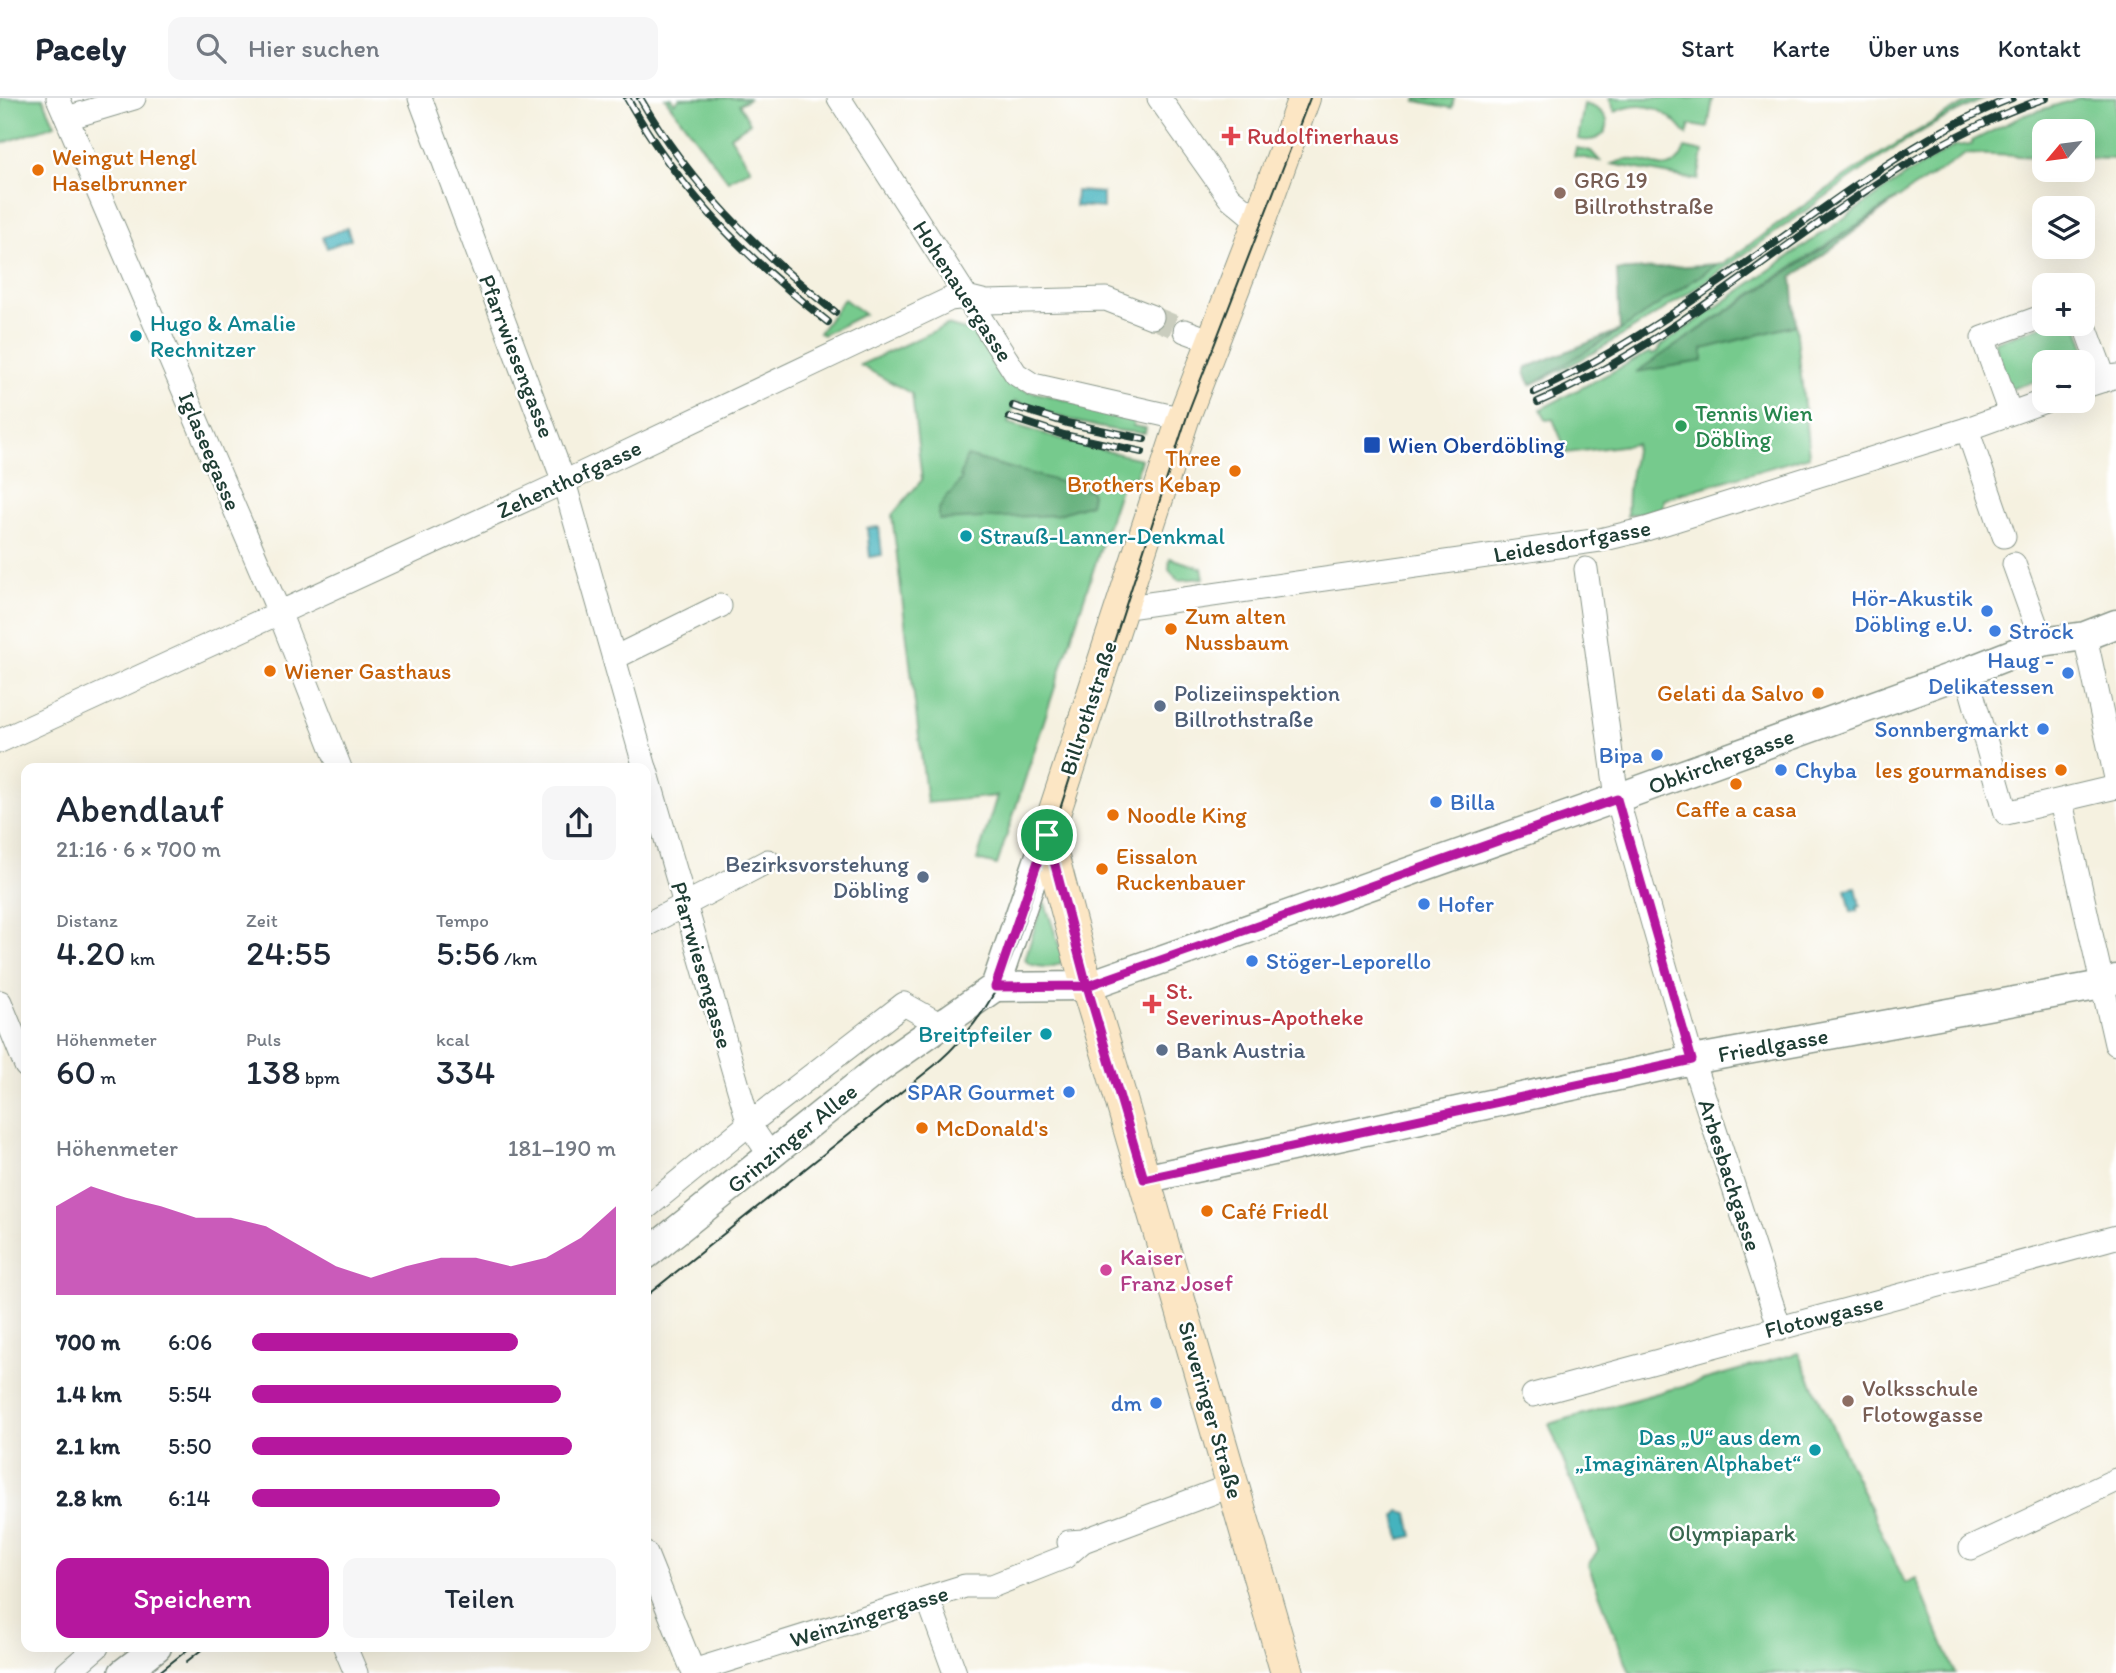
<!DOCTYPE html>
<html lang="de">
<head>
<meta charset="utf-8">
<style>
	:root { --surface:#fff; --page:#f6f6f7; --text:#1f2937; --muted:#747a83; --line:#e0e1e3; --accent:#b5179e }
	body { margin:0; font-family:Itim,sans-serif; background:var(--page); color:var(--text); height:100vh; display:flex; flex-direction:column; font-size:26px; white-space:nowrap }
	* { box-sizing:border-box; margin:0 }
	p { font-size:23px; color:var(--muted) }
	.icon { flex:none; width:38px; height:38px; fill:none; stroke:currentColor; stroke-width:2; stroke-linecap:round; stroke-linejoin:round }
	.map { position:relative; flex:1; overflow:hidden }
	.details { position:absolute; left:21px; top:665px; width:630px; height:889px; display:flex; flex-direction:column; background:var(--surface); border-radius:14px; box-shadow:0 7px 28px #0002 }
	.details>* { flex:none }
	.needle { width:46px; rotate:241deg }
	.controls { position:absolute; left:2032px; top:21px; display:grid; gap:14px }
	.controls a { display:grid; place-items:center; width:63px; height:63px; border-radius:14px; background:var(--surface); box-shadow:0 7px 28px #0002; font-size:35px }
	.pin { position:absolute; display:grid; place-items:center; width:60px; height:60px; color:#fff; margin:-30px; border:4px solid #fff; border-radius:50%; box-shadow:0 2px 7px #0007 }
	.round { display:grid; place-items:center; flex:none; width:74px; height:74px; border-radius:14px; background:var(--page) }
	.headline { display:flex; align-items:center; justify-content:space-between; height:119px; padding:0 35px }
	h1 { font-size:38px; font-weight:600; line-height:52px }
	.figures { display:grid; grid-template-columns:repeat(3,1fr); gap:10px; height:119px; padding:7px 35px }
	.figures div { display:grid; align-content:center }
	.figures b { font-size:35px; font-weight:600 }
	.figures small { font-size:19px; font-weight:400 }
	.figures p { font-size:19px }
	.chart { height:196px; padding:14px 35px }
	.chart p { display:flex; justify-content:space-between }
	.chart svg { width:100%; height:126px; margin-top:7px; fill:var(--accent); opacity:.7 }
	.cta { display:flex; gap:14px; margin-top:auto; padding:14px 35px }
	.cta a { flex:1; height:80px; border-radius:14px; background:var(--accent); color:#fff; font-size:28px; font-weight:600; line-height:80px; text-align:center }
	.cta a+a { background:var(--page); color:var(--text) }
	ul { padding:0 35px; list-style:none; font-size:23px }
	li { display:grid; grid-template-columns:112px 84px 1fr; align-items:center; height:52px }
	li i { height:18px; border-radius:9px; background:var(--accent) }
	header { display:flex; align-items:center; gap:42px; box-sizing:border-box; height:98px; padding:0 35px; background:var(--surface); border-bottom:2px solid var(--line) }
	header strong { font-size:33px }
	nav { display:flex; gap:38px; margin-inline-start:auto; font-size:24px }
	.search { width:490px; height:63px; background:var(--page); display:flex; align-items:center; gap:18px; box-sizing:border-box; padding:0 24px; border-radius:14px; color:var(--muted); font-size:26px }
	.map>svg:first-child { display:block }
</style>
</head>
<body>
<header>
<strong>Pacely</strong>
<div class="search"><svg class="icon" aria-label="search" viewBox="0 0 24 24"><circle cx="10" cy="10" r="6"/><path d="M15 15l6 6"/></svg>Hier suchen</div>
<nav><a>Start</a><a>Karte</a><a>Über uns</a><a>Kontakt</a></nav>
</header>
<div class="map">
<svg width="2116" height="1575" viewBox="0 0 2116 1575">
	<rect width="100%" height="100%" fill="#fff"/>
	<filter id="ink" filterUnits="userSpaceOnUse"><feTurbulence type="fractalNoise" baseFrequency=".0143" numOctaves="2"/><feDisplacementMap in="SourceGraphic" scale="14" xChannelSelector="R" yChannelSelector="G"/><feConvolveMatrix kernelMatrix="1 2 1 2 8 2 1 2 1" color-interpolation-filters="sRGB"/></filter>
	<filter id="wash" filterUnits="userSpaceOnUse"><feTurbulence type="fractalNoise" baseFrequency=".00686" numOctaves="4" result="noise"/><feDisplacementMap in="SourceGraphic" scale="28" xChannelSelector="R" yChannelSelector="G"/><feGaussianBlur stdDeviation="1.57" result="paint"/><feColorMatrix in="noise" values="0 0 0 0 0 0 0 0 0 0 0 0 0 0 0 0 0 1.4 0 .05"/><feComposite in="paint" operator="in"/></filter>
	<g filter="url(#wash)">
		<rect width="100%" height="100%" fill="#f5f1e0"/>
		<!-- green -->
		<g fill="#76ca8d" stroke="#4a8460" stroke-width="2">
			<path d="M 0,0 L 43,0 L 55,27 L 0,46 Z"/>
			<path d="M 665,0 L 671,0 L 674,5 L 680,0 L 750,0 L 739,6 L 750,25 L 730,38 L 751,71 L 728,83 Z"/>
			<path d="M 1417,0 L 1454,0 L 1452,10 L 1416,3 Z"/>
			<path d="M 1609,0 L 1713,0 L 1708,30 L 1690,27 L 1687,37 C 1667,12 1647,0 1615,14 Z"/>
			<path d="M 1987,0 C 1920,28 1860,74 1801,116 C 1714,178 1628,241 1531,287 L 1621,232 L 1717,166 L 1724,165 C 1793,116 1860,65 1933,24 C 1948,15 1969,0 1987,0 Z"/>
			<path d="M 2079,0 L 2116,0 L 2116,61 L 2083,60 L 2082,33 L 2044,33 L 2044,59 L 1966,56 L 1778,178 L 1638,273 L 1703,263 L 1703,251 L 1796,227 L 1809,358 L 1663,401 L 1663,410 L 1627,418 L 1628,393 L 1636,346 L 1567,355 L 1553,321 L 1546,322 L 1541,311 L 1650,254 L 1652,257 L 1658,254 L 1662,247 L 1906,77 L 1955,48 L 1972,46 L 1972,43 L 2022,18 Z"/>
			<path d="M 1584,6 C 1621,14 1610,49 1578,41 Z"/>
			<path d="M 1576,50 L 1591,53 L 1600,63 L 1574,58 Z"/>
			<path d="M 1685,50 L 1703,54 L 1698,82 L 1612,66 C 1619,63 1628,61 1636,62 C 1656,65 1673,81 1685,50 Z"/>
			<path d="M 844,201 L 864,216 L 823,237 L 819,235 Z"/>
			<path d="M 2047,226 L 2077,226 L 2090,264 L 2083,266 L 2082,264 L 2044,264 L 2044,280 L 2008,292 L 1994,244 Z"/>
			<path d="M 947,227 L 983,237 L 1017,290 L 1134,319 L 1133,328 L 1146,330 L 1145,335 C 1102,334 1055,318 1015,303 L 1008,325 L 1081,347 L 1141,361 L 1136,378 L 1123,381 L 997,767 L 977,762 L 997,698 L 927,705 L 892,417 L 922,382 L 912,296 L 860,267 Z"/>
			<path d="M 1170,460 L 1202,470 L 1204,480 L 1178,482 L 1169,472 Z"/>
			<path d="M 1045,805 L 1063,859 L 1061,865 C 1052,871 1032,870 1025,862 L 1042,806 Z"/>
			<path d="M 1798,1255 L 1905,1485 L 1916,1480 L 1955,1575 L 1630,1575 L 1588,1467 L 1598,1452 L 1549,1326 Z"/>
		</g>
		<!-- forest -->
		<g fill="#60ae78" stroke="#407656" stroke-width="2">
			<path d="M 1896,102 L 1792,180 L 1796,227 L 1703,251 L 1703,263 L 1636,274 Z"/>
			<path d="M 1717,166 L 1621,232 L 1531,287 L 1525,275 L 1526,270 L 1620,232 L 1617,173 Z"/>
			<path d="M 967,358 L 1090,392 L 1092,396 L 1090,406 L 1056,417 L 939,422 L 939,411 L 948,396 L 950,397 L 962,380 L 960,378 Z"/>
		</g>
		<!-- water -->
		<g fill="#45b3be" stroke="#327879" stroke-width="2">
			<path d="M 1076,93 L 1103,95 L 1103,110 L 1075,108 Z"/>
			<path d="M 347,130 L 351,141 L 327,150 L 323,139 Z"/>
			<path d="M 879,429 L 882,457 L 870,459 L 867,430 Z"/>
			<path d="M 1856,789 L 1860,808 L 1857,809 L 1857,813 L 1851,814 L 1846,791 Z"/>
			<path d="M 1400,1413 L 1408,1415 L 1413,1438 L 1400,1441 L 1395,1418 Z"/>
		</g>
	</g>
	<g filter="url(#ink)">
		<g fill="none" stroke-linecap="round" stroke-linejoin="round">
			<!-- minor-tunnel -->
			<path stroke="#cacdbe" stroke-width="23" stroke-dasharray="23 11" stroke-linecap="butt" d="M 1152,219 L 1185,233"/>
			<defs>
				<g id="minor">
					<path d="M 58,0 L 279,514 L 340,670"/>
					<path d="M 420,0 L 564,384 L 645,670"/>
					<path d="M 839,0 L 1016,276 L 1033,287 L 1183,321"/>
					<path d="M 1159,0 L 1229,99 L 1259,124"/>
					<path d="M 67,20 L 134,0"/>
					<path d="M 2082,220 L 2105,282"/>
					<path d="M 1185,233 L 1212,243"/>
					<path d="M 2082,289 L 2116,278"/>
					<path d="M 2010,315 L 1983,240 L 2044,218"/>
					<path d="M 1967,331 L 2004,438"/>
					<path d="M 2014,466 L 2042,544"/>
					<path d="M 1586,471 L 1617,700 L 1692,962 L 1780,1231"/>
					<path d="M 1121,510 L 1600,442 L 1646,431 L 1967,331 L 2045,303"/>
					<path d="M 2085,538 L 2116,680"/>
					<path d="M 614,560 L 720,508"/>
					<path d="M 1966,574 L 2006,715 L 2116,689"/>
					<path d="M 0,643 L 564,384 L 950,201 L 966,199 L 986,204 L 1106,201 L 1152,219"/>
					<path d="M 646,672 L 749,1026 L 770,1057"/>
					<path d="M 2061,704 L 2116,946"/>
					<path d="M 646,827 L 768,763"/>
					<path d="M 0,904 L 26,968"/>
					<path d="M 646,1110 L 749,1026 L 904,906 L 941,927"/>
					<path d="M 1533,1297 L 2116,1139"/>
					<path d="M 1069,1444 L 1083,1443 L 1233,1387"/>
					<path d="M 1971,1450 L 2116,1382"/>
					<path d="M 646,1456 L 693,1573 L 965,1488 L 992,1488 L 1065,1459 L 1083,1443"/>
					<path d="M 928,1501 L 955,1575"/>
					<path d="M 345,1549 L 356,1575"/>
					<path d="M 67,1575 L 97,1549"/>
				</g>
				<g id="tertiary">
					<path d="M 995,889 L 1087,888 L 1617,700 L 1966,574 L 2042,544 L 2085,538 L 2116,526"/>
					<path d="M 1144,1081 L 1692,962 L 2102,887 L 2116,881"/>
					<path d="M 646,1157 L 878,971 L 995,889 L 1047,737"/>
					<path d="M 123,1575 L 157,1549"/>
				</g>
				<path id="secondary" d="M 1287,1575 L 1109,960 L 1087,888 L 1047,737 L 1183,321 L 1259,124 L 1304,0"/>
			</defs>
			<!-- minor casing -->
			<use href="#minor" stroke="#8a978a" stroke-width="25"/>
			<!-- tertiary casing -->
			<use href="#tertiary" stroke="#8a978a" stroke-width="31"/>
			<!-- secondary casing -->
			<use href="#secondary" stroke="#8a978a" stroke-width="34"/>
			<!-- minor -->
			<use href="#minor" stroke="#fff" stroke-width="23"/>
			<!-- tertiary -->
			<use href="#tertiary" stroke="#fff" stroke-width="28"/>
			<!-- secondary -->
			<use href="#secondary" stroke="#fce6c4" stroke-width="32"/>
			<!-- tram -->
			<g stroke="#1f3d34" stroke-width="2">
				<path d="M 646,1198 L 935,967 C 975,932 1001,892 1018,841 L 1189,312 L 1310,0"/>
				<path d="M 186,1564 L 205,1549"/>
				<path d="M 158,1575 L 191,1549"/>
			</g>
			<defs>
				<g id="rail">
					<path d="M 627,0 C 681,95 743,157 828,224"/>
					<path d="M 640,0 C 689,86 758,153 835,214"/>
					<path d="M 1534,294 C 1626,252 1708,192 1790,134 C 1861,83 1931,32 2012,0"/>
					<path d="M 1538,304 C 1720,225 1856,64 2046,0"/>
					<path d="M 1013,308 L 1067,325 L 1144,341"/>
					<path d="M 1009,319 L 1064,337 L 1142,354"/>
				</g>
			</defs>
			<!-- rail casing -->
			<use href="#rail" stroke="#1f3d34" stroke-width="8"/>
			<!-- rail -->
			<use href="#rail" stroke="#fff" stroke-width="5" stroke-dasharray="16" stroke-linecap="butt"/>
		</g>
	</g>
	<g fill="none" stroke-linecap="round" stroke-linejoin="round" filter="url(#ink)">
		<defs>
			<path id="route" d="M 1047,737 L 1087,888 L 1144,1081 L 1692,962 L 1617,701 L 1087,888 L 995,889 L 1047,737"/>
		</defs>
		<!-- route casing -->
		<use href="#route" stroke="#fff" stroke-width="14"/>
		<!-- route -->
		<use href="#route" stroke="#b5179e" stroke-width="9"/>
	</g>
	<!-- markers -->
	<g fill="#e0444e" stroke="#fff" stroke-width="2.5">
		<path d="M1227.5 27.5h7v7h7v7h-7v7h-7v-7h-7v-7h7z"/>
		<path d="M1148.5 895.5h7v7h7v7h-7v7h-7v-7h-7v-7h7z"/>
	</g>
	<g fill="#e8710a" stroke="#fff" stroke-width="2.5">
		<circle cx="38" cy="72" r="7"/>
		<circle cx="1235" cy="373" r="7"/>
		<circle cx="1171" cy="531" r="7"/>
		<circle cx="270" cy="573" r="7"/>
		<circle cx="1818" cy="595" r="7"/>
		<circle cx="2061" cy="672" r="7"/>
		<circle cx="1736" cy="686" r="7"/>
		<circle cx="1113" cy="717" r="7"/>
		<circle cx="1102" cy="771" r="7"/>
		<circle cx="922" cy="1030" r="7"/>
		<circle cx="1207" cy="1113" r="7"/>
	</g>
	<g fill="#8d6e63" stroke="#fff" stroke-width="2.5">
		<circle cx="1560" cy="95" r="7"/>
		<circle cx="1848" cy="1303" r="7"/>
	</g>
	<g fill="#0f9aa8" stroke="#fff" stroke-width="2.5">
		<circle cx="136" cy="238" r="7"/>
		<circle cx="966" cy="438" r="7"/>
		<circle cx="1046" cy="936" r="7"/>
		<circle cx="1815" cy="1352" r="7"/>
	</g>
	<circle fill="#2e9e5b" stroke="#fff" stroke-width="2.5" cx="1681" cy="328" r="7"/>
	<rect fill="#1a4fb4" stroke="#fff" stroke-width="2.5" x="1363" y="338" width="18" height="18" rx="3.5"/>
	<g fill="#3f7fe0" stroke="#fff" stroke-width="2.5">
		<circle cx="1987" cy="513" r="7"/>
		<circle cx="1995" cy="533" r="7"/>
		<circle cx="2068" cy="575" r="7"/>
		<circle cx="2043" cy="631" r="7"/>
		<circle cx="1657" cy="657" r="7"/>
		<circle cx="1781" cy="672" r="7"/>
		<circle cx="1436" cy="704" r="7"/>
		<circle cx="1424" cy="806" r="7"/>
		<circle cx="1252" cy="863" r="7"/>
		<circle cx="1069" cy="994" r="7"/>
		<circle cx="1156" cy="1305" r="7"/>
	</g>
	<g fill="#5c6f8a" stroke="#fff" stroke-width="2.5">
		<circle cx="1160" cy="608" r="7"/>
		<circle cx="923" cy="779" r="7"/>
		<circle cx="1162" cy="952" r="7"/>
	</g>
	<circle fill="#d1479c" stroke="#fff" stroke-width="2.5" cx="1106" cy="1172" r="7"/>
	<g text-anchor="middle" stroke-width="5" stroke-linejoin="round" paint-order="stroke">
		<!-- health labels -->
		<g font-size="23" fill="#be3a42" stroke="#fff" text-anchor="start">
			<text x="1247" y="46">Rudolfinerhaus</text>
			<text x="1166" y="901">St.<tspan x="1166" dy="26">Severinus-Apotheke</tspan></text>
		</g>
		<!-- food labels -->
		<g font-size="23" fill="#c56008" stroke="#fff" text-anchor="start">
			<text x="52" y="67">Weingut Hengl<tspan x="52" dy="26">Haselbrunner</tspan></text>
			<text x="1221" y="368" text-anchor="end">Three<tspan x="1221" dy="26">Brothers Kebap</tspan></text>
			<text x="1185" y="526">Zum alten<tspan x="1185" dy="26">Nussbaum</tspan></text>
			<text x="284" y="581">Wiener Gasthaus</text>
			<text x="1804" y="603" text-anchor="end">Gelati da Salvo</text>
			<text x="2047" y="680" text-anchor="end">les gourmandises</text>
			<text x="1736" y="719" text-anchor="middle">Caffe a casa</text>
			<text x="1127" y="725">Noodle King</text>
			<text x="1116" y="766">Eissalon<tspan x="1116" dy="26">Ruckenbauer</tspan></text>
			<text x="936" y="1038">McDonald's</text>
			<text x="1221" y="1121">Café Friedl</text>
		</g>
		<!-- education labels -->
		<g font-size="23" fill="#785e54" stroke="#fff" text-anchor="start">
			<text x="1574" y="90">GRG 19<tspan x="1574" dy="26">Billrothstraße</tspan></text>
			<text x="1862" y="1298">Volksschule<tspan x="1862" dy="26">Flotowgasse</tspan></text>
		</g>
		<!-- street labels -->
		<g font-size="23" fill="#1f3d34" stroke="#fff">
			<text transform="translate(963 193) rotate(57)" y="8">Hohenauergasse</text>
			<text transform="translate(517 258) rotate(69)" y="8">Pfarrwiesengasse</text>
			<text transform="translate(210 353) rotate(67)" y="8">Iglaseegasse</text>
			<text transform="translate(569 381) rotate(-25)" y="8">Zehenthofgasse</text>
			<text transform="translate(1572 443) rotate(-10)" y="8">Leidesdorfgasse</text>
			<text transform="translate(1088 610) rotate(-72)" y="8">Billrothstraße</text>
			<text transform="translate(1721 663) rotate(-20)" y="8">Obkirchergasse</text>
			<text transform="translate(702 867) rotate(74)" y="8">Pfarrwiesengasse</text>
			<text transform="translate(1773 947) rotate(-10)" y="8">Friedlgasse</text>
			<text transform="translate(792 1040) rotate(-39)" y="8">Grinzinger Allee</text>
			<text transform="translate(1730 1077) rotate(72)" y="8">Arbesbachgasse</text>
			<text transform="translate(1824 1218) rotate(-14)" y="8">Flotowgasse</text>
			<text transform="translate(1211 1312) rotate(74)" y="8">Sieveringer Straße</text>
			<text transform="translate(869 1518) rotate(-17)" y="8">Weinzingergasse</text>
		</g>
		<!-- culture labels -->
		<g font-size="23" fill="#0d838f" stroke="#fff" text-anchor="start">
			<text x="150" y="233">Hugo &amp; Amalie<tspan x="150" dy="26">Rechnitzer</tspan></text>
			<text x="980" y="446">Strauß-Lanner-Denkmal</text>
			<text x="1032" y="944" text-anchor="end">Breitpfeiler</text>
			<text x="1801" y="1347" text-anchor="end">Das „U“ aus dem<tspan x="1801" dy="26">„Imaginären Alphabet“</tspan></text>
		</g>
		<!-- leisure labels -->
		<g font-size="23" fill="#27864d" stroke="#fff" text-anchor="start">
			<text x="1695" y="323">Tennis Wien<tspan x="1695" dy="26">Döbling</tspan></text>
		</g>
		<!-- transit labels -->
		<g font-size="23" fill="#164399" stroke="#fff" text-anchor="start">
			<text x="1388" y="355">Wien Oberdöbling</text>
		</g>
		<!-- shop labels -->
		<g font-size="23" fill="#366cbe" stroke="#fff" text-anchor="end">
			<text x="1973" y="508">Hör-Akustik<tspan x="1973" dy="26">Döbling e.U.</tspan></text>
			<text x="2009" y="541" text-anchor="start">Ströck</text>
			<text x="2054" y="570">Haug -<tspan x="2054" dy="26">Delikatessen</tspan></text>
			<text x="2029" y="639">Sonnbergmarkt</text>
			<text x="1643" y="665">Bipa</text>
			<text x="1795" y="680" text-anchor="start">Chyba</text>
			<text x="1450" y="712" text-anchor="start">Billa</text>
			<text x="1438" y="814" text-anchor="start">Hofer</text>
			<text x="1266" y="871" text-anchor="start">Stöger-Leporello</text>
			<text x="1055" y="1002">SPAR Gourmet</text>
			<text x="1142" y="1313">dm</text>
		</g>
		<!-- service labels -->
		<g font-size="23" fill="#4e5e75" stroke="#fff" text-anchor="start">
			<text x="1174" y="603">Polizeiinspektion<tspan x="1174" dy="26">Billrothstraße</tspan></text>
			<text x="909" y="774" text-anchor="end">Bezirksvorstehung<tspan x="909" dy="26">Döbling</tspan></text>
			<text x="1176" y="960">Bank Austria</text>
		</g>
		<!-- hotel labels -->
		<g font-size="23" fill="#b23c85" stroke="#fff" text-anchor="start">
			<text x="1120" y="1167">Kaiser<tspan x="1120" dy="26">Franz Josef</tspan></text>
		</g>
		<!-- park labels -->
		<g font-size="23" fill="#39674f" stroke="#fff">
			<text x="1732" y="1443">Olympiapark</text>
		</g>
	</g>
</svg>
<div class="controls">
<a><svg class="needle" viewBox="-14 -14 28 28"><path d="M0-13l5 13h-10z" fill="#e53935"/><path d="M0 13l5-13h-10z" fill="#747a83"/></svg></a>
<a><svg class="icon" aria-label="layers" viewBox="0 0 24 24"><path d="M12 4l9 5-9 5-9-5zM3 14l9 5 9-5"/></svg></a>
<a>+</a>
<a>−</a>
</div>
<div class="pin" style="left:1047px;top:737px;background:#1e9e55"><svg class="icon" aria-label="arrive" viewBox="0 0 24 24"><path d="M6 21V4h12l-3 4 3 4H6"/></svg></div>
<section class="details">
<div class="headline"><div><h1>Abendlauf</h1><p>21:16 · 6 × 700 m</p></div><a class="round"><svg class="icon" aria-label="share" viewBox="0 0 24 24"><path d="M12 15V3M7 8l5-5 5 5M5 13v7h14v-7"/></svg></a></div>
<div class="figures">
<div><p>Distanz</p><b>4.20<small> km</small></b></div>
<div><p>Zeit</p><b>24:55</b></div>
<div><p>Tempo</p><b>5:56<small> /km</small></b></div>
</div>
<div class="figures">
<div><p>Höhenmeter</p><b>60<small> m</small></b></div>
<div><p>Puls</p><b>138<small> bpm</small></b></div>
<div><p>kcal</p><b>334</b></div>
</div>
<div class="chart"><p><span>Höhenmeter</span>181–190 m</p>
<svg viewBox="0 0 160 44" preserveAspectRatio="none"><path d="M0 44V13L10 6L20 10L30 13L40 17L50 17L60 20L70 27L80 34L90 38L100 34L110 31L120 31L130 34L140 31L150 24L160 13V44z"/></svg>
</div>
<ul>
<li><b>700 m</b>6:06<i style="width:73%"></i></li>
<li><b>1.4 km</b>5:54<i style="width:85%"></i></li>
<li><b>2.1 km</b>5:50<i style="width:88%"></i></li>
<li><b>2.8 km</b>6:14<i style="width:68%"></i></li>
</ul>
<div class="cta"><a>Speichern</a><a>Teilen</a></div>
</section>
</div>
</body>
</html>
